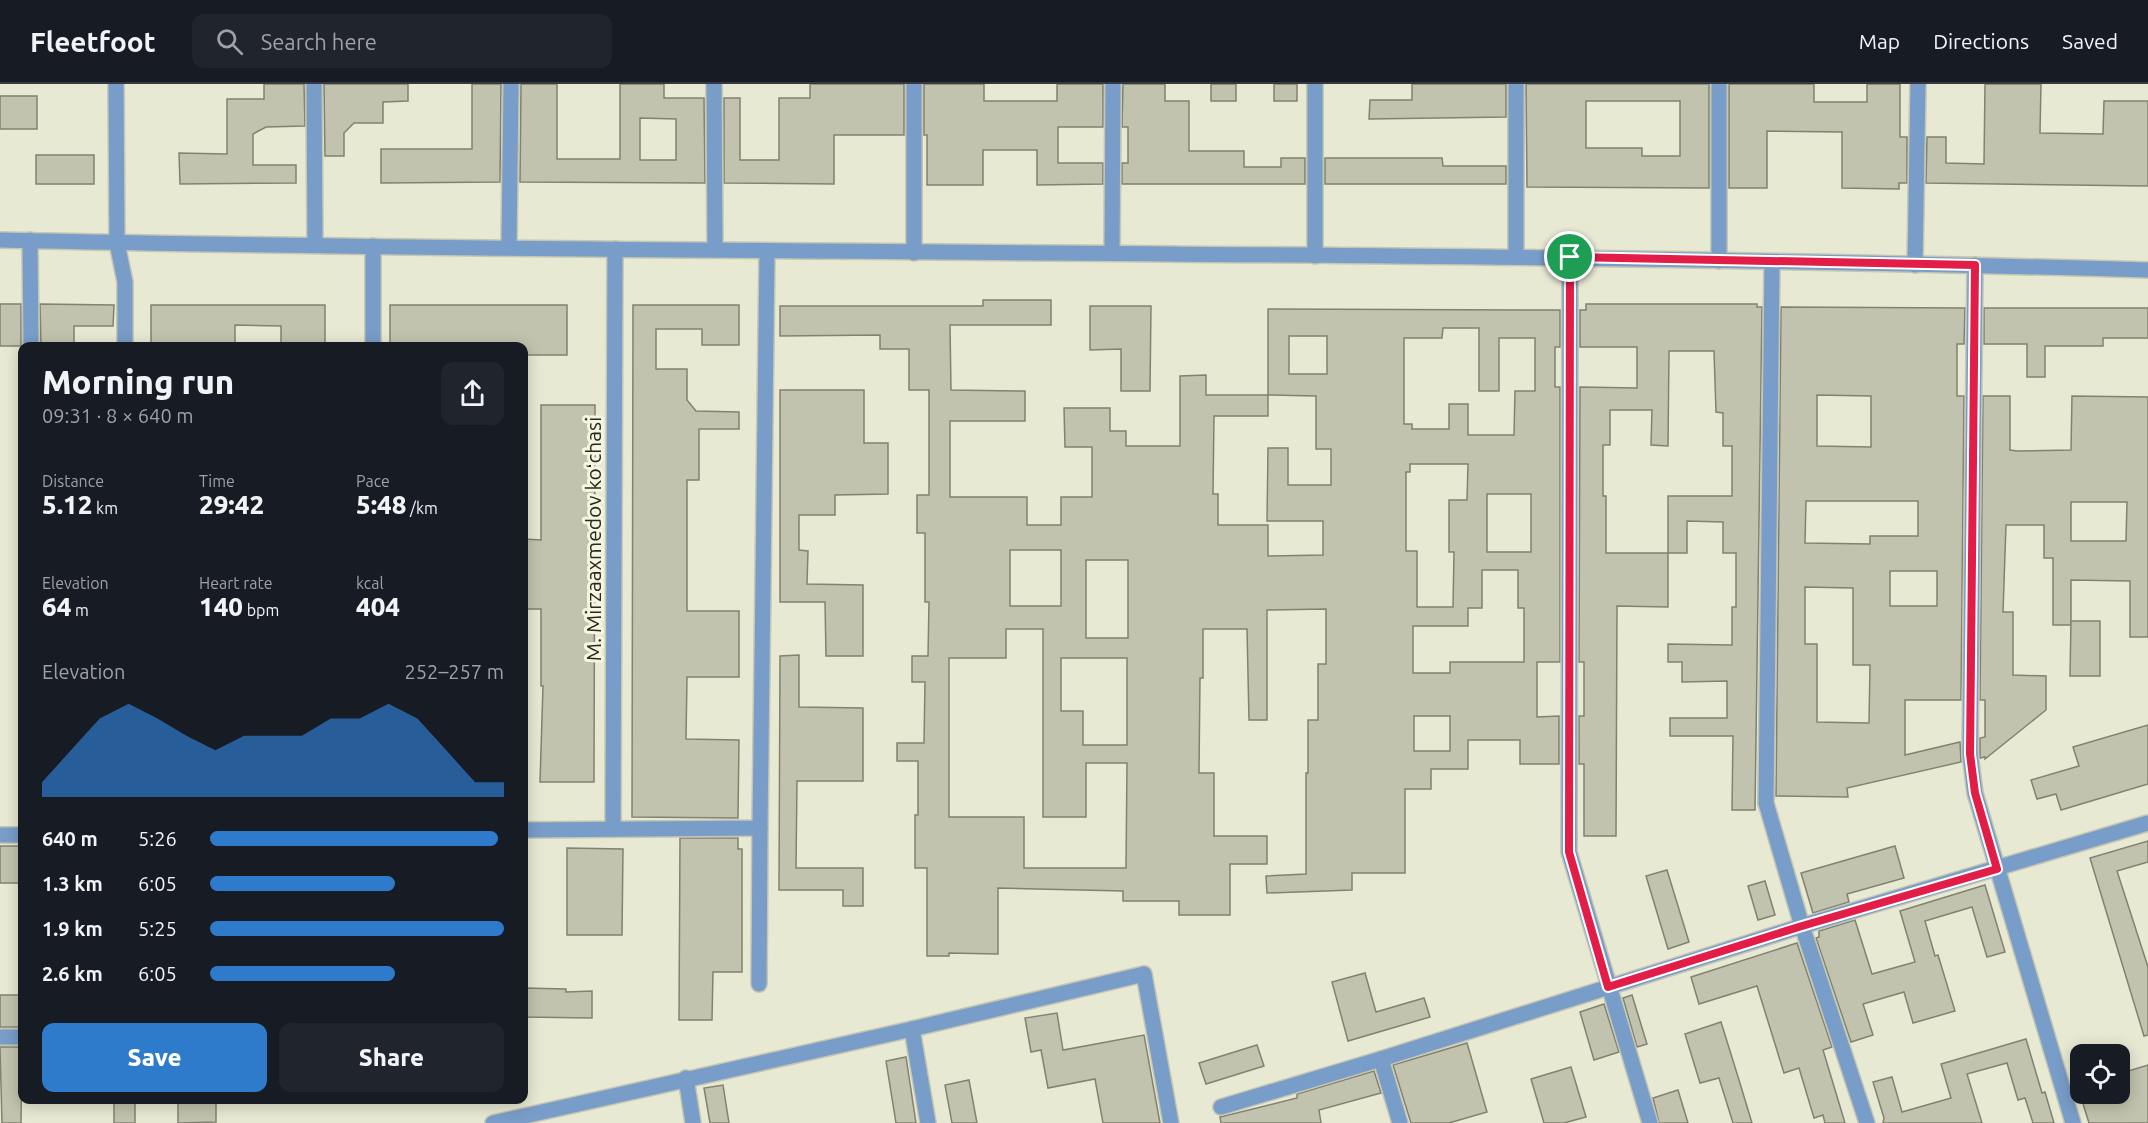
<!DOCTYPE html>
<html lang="en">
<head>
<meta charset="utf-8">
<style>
	:root { --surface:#171b24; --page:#20242c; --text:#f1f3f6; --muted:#9ea1a6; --line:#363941; --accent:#2e7bcb }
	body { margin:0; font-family:Ubuntu,sans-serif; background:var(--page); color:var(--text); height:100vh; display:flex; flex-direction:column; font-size:22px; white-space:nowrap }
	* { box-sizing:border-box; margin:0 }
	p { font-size:20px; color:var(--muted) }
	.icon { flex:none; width:33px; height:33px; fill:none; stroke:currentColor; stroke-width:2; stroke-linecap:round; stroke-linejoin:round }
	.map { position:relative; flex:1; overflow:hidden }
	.details { position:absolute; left:18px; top:258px; width:510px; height:762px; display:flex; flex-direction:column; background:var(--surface); border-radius:12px; box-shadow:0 3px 15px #0003 }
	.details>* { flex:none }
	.controls { position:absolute; left:2070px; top:960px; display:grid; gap:12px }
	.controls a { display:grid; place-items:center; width:60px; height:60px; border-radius:12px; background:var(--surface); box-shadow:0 3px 15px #0003; font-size:30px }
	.pin { position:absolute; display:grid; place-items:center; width:51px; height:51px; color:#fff; margin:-26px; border:3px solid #fff; border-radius:50%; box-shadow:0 2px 6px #0007 }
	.round { display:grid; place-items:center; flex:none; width:63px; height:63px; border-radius:12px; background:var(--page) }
	.summary { display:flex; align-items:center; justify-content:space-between; height:102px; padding:0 24px }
	h1 { font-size:33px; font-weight:800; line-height:45px }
	.stats { display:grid; grid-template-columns:repeat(3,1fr); gap:9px; height:102px; padding:6px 24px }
	.stats div { display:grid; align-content:center }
	.stats b { font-size:26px; font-weight:800 }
	.stats small { font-size:16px; font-weight:400 }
	.stats p { font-size:16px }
	.chart { height:168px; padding:12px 24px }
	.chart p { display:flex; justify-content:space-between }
	.chart svg { width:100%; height:108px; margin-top:6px; fill:var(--accent); opacity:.7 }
	.primary-button { display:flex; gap:12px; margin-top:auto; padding:12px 24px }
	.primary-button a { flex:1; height:69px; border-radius:12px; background:var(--accent); color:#fff; font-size:24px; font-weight:800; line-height:69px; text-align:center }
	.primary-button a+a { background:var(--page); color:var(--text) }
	ul { padding:0 24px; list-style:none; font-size:20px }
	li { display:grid; grid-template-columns:96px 72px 1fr; align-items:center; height:45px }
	li i { height:15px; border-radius:8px; background:var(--accent) }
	header { display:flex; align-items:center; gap:36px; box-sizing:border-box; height:84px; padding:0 30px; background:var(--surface); border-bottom:2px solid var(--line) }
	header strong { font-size:28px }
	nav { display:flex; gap:33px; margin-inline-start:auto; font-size:21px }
	.search { width:420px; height:54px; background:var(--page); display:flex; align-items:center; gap:15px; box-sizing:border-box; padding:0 21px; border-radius:12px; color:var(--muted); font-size:22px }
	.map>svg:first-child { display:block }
</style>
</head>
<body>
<header>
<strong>Fleetfoot</strong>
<div class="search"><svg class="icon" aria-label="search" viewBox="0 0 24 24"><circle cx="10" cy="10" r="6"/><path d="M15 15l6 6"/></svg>Search here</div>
<nav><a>Map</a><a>Directions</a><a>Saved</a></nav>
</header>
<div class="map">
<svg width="2148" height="1039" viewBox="0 0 2148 1039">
	<rect width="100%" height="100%" fill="#e8e9d3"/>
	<!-- building -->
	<g fill="#c2c3ae" stroke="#81826f" stroke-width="1.5" fill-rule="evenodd">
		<path d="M 264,0 L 304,0 L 305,42 L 266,43 L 253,50 L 253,81 L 296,81 L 296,99 L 180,100 L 179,69 L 227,70 L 227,15 L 264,15 Z"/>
		<path d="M 324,0 L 408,0 L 408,17 L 383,18 L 383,39 L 354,39 L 344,49 L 344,72 L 325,72 Z"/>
		<path d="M 472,0 L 501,0 L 500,98 L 381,99 L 381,65 L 472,65 Z"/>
		<path d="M 521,0 L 557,0 L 557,75 L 620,75 L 620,0 L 664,0 L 664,14 L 704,14 L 705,99 L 520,98 ZM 640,34 L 676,35 L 676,76 L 640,76 Z"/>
		<path d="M 810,0 L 904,0 L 904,51 L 834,51 L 834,100 L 724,99 L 724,14 L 740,14 L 740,76 L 779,76 L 779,14 L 810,14 Z"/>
		<path d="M 924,0 L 984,0 L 984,17 L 1057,17 L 1057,0 L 1103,0 L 1103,43 L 1058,43 L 1058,79 L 1103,79 L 1103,100 L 1037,101 L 1037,66 L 983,66 L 983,101 L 927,101 L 927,51 L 924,51 Z"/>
		<path d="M 1123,0 L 1165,0 L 1165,17 L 1189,17 L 1189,67 L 1244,67 L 1244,83 L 1281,83 L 1281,74 L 1305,74 L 1305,100 L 1122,100 L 1122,79 L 1128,79 L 1128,43 L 1122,43 Z"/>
		<rect x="1211" y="0" width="25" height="17"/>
		<rect x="1274" y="0" width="23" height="17"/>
		<path d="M 1412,0 L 1506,0 L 1506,33 L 1369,35 L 1370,16 L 1412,16 Z"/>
		<path d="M 1526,0 L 1709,0 L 1709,104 L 1527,103 ZM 1586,17 L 1680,17 L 1680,72 L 1642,72 L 1642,64 L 1586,64 Z"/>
		<path d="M 1729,0 L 1814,0 L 1814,18 L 1867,18 L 1867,0 L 1900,0 L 1900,53 L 1907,53 L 1907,99 L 1899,99 L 1899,105 L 1842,104 L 1842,48 L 1767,47 L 1767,104 L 1729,104 Z"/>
		<path d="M 1985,0 L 2041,0 L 2040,49 L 2103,50 L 2104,17 L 2148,17 L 2148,102 L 1926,99 L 1927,53 L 1946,53 L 1946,79 L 1984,80 Z"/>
		<rect x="0" y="12" width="37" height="33"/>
		<rect x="36" y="71" width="58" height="29"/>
		<path d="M 1325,74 L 1442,74 L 1443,82 L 1506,82 L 1506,100 L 1325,100 Z"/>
		<path d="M 983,216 L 1051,216 L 1051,241 L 950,241 L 951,306 L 1025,307 L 1025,337 L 950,337 L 950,413 L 1027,413 L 1027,441 L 1061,441 L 1061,413 L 1092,413 L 1092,363 L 1065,363 L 1064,324 L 1110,324 L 1110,347 L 1126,347 L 1126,362 L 1180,362 L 1180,292 L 1206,291 L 1206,311 L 1268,311 L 1268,225 L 1560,226 L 1560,263 L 1555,263 L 1555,303 L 1560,303 L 1560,578 L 1537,578 L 1537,633 L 1559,632 L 1559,680 L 1520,680 L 1520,656 L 1468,656 L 1468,685 L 1431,685 L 1431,705 L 1405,705 L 1405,789 L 1352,789 L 1352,806 L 1267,809 L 1266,792 L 1306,790 L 1306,689 L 1308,689 L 1308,636 L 1318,636 L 1318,580 L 1326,580 L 1326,525 L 1267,526 L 1267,636 L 1249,636 L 1247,545 L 1203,545 L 1203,594 L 1200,594 L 1199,689 L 1214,689 L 1214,752 L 1267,752 L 1267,780 L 1230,780 L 1230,831 L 1179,831 L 1179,817 L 1123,817 L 1123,807 L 998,804 L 998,870 L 949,869 L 949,872 L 927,872 L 927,784 L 915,784 L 915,731 L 918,731 L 918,677 L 897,677 L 897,659 L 924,659 L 925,598 L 912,598 L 912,572 L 928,572 L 929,518 L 925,518 L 925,449 L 917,449 L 917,411 L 929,411 L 929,306 L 909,306 L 909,265 L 880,265 L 880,251 L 780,252 L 780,222 L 983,222 ZM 1443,244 L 1479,244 L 1479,307 L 1499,307 L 1499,254 L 1535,254 L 1535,307 L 1515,307 L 1514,351 L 1468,351 L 1468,320 L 1449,320 L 1449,345 L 1412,345 L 1412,340 L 1404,340 L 1404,254 L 1442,254 ZM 1289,252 L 1327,252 L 1327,290 L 1289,290 ZM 1268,311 L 1316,312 L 1316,365 L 1331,365 L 1331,401 L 1288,401 L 1288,364 L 1268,364 L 1267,437 L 1323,437 L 1323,471 L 1268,472 L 1268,441 L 1218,441 L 1218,410 L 1213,410 L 1214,332 L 1268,332 ZM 1410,380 L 1468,380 L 1467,416 L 1449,416 L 1449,468 L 1454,468 L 1453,523 L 1417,523 L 1417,467 L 1406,467 L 1406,388 L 1410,388 ZM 1487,410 L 1531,410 L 1531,468 L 1487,468 ZM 1010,466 L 1061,466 L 1061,522 L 1010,522 ZM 1086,476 L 1128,476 L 1128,554 L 1086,554 ZM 1482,486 L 1518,486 L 1518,524 L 1524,524 L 1524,578 L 1450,578 L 1450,589 L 1413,589 L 1413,542 L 1468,542 L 1468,524 L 1482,524 ZM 1006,545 L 1043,545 L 1043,733 L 1086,733 L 1086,679 L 1127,679 L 1126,784 L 1024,784 L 1024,733 L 949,733 L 949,574 L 1006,574 ZM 1061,574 L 1127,574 L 1127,661 L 1083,661 L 1083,627 L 1061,627 ZM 1414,632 L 1450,632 L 1450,667 L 1414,667 Z"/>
		<rect x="0" y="220" width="21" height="42"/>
		<path d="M 40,220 L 114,221 L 113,242 L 74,242 L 74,262 L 41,262 Z"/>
		<path d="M 1586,220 L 1757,220 L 1757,223 L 1762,223 L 1755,726 L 1732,726 L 1733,652 L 1670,652 L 1670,634 L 1727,634 L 1727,597 L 1682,598 L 1682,578 L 1668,578 L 1668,560 L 1732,561 L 1732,523 L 1736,523 L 1736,469 L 1723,469 L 1723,438 L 1687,437 L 1687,469 L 1668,469 L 1668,523 L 1617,522 L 1616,752 L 1584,752 L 1584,680 L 1579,680 L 1579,632 L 1584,632 L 1584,578 L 1579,578 L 1580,303 L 1637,304 L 1637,263 L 1580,263 L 1580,226 L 1586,226 ZM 1669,267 L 1714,267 L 1716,328 L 1723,329 L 1723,362 L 1732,362 L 1732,412 L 1668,412 L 1668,469 L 1606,469 L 1606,412 L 1603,412 L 1603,361 L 1610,361 L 1610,326 L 1652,326 L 1651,361 L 1668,362 Z"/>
		<path d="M 151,221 L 325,221 L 325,262 L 281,262 L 281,242 L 235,241 L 235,262 L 151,262 Z"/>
		<path d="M 390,221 L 567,221 L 567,271 L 524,271 L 524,262 L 390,262 Z"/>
		<path d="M 633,221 L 739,221 L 739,261 L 702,261 L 702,245 L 656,245 L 656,285 L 687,285 L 687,316 L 696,327 L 739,328 L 739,345 L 699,345 L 699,396 L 687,396 L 687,527 L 739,527 L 739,593 L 687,593 L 686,655 L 739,656 L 738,734 L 632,733 Z"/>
		<path d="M 1090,222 L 1151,222 L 1150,307 L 1121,307 L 1121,265 L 1090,266 Z"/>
		<path d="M 1781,223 L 1965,224 L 1964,260 L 1957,260 L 1957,312 L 1964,312 L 1961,616 L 1905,616 L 1905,671 L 1960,658 L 1961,678 L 1847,704 L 1848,713 L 1776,712 ZM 1817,311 L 1871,312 L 1871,363 L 1817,362 ZM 1806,417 L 1918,417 L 1918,452 L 1870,452 L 1870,460 L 1805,459 ZM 1890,487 L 1937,487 L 1937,522 L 1890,522 ZM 1805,503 L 1853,504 L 1853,581 L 1870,581 L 1869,639 L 1817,638 L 1817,560 L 1805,560 Z"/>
		<path d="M 1984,224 L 2148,224 L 2148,254 L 2103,254 L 2103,262 L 2045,262 L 2045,293 L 2027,293 L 2027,260 L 1984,260 Z"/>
		<path d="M 780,306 L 864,306 L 864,359 L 888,359 L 888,410 L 835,411 L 835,431 L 799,431 L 799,466 L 808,467 L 807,500 L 863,501 L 863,572 L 826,572 L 825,518 L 780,518 Z"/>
		<path d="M 1983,312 L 2010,312 L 2010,366 L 2017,367 L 2071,366 L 2072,312 L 2148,313 L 2148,553 L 2130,553 L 2130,497 L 2071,496 L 2071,541 L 2053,541 L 2053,474 L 2044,474 L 2044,441 L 2006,441 L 2003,528 L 2013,528 L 2013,591 L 2046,592 L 2046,626 L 1985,675 L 1985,673 L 1980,674 L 1980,654 L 1985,653 L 1985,616 L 1980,616 ZM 2071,418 L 2127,418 L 2126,457 L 2071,457 Z"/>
		<path d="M 541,321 L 595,321 L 594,698 L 540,698 L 543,602 L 541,602 L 541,525 L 524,525 L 524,455 L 541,456 Z"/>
		<path d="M 2071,537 L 2100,537 L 2100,592 L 2070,592 Z"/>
		<path d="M 799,571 L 799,623 L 863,624 L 863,697 L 797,697 L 796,784 L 863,784 L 863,822 L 843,822 L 843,806 L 779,806 L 780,572 Z"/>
		<path d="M 2148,641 L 2148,700 L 2061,726 L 2056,710 L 2037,715 L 2031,696 L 2079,682 L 2073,663 Z"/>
		<path d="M 680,754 L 738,754 L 738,765 L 742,765 L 742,888 L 713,888 L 712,936 L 679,936 Z"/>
		<path d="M 2148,757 L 2148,778 L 2117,787 L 2148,883 L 2148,951 L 2144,952 L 2090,774 Z"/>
		<rect x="0" y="762" width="22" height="37"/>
		<path d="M 1895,762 L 1904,794 L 1847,810 L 1849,818 L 1813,829 L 1801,789 Z"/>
		<path d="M 567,764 L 623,765 L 622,851 L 567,851 Z"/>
		<path d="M 1667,786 L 1689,858 L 1668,865 L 1646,792 Z"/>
		<path d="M 1765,797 L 1775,831 L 1758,836 L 1748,802 Z"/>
		<path d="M 1985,801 L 2005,868 L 1987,873 L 1972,823 L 1925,837 L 1935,872 L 1938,871 L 1955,927 L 1913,939 L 1904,908 L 1863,920 L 1873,951 L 1851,958 L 1816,854 L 1819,853 L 1819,847 L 1855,836 L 1872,890 L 1915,878 L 1900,827 Z"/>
		<path d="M 1797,859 L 1832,963 L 1823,966 L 1845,1039 L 1825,1039 L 1823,1031 L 1814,1034 L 1799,984 L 1784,989 L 1757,902 L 1699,920 L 1691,893 Z"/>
		<path d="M 1365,889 L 1376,928 L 1424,914 L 1430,933 L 1348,957 L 1332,898 Z"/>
		<path d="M 524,904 L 566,905 L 566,908 L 592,907 L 592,934 L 524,933 Z"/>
		<rect x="0" y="911" width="22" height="32"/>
		<path d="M 1632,911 L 1647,960 L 1637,963 L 1623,914 Z"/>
		<path d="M 1604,920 L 1619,968 L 1594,976 L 1580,928 Z"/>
		<path d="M 1057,929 L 1063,966 L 1144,951 L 1160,1039 L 1103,1039 L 1095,995 L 1048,1004 L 1041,966 L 1031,968 L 1025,934 Z"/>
		<path d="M 1721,938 L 1739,996 L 1752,1039 L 1733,1039 L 1719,994 L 1700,999 L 1685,950 Z"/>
		<path d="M 2026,955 L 2042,1009 L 2045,1008 L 2054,1039 L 2033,1039 L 2025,1014 L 2018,1016 L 2007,979 L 1967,990 L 1982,1039 L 1883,1039 L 1884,1034 L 1873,998 L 1892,993 L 1902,1028 L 1951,1014 L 1941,980 Z"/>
		<path d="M 1467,959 L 1487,1028 L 1449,1039 L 1411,1039 L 1393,981 Z"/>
		<path d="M 1257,961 L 1264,982 L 1206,1000 L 1199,979 Z"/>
		<path d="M 0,963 L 22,963 L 21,1039 L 2,1039 Z"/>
		<path d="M 906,973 L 916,1039 L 896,1039 L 886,977 Z"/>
		<path d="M 2148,981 L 2148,1039 L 2089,1039 L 2080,1010 L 2128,1010 L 2122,989 Z"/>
		<path d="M 1571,983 L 1586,1033 L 1564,1039 L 1544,1039 L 1531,995 Z"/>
		<path d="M 1374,987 L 1381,1009 L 1319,1026 L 1321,1039 L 1221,1039 L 1220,1033 L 1297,1014 L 1297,1010 Z"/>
		<path d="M 969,996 L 977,1039 L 952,1039 L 945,1001 Z"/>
		<path d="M 723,1001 L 729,1039 L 710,1039 L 704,1004 Z"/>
		<path d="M 1678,1006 L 1688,1039 L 1659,1039 L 1653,1014 Z"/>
		<rect x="114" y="1016" width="21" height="23"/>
		<path d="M 178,1016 L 216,1016 L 216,1038 L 178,1039 Z"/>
	</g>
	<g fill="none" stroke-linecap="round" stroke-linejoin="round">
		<defs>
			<g id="street">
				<path d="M 116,0 L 117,159 L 125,198 L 125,262"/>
				<path d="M 314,0 L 315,160"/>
				<path d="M 714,0 L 715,166"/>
				<path d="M 914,0 L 914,169"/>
				<path d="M 1516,0 L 1516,173"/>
				<path d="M 1719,0 L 1719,177"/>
				<path d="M 0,156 C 716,172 1432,165 2148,186"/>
				<path d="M 30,156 L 31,262"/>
				<path d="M 509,163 L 511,0"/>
				<path d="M 1112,169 L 1113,0"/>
				<path d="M 1315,172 L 1315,0"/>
				<path d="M 1570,173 L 1569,768 L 1650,1039"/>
				<path d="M 1772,178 L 1766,719 L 1802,842 L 1867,1039"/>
				<path d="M 1915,181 L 1918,0"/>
				<path d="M 1975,181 L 1970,670 L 1975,709 L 2073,1039"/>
				<path d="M 373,262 L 373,162"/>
				<path d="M 613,745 L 615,165"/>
				<path d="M 524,746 L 760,744 L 767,168"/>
				<path d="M 0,751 L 22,751"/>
				<path d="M 759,900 L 760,744"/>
				<path d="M 912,945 L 928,1039"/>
				<path d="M 0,953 L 22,953"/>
				<path d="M 1381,975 L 1400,1039"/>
				<path d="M 686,994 L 693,1039"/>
				<path d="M 1221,1023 L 1381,975 L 1802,842 L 2148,739"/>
				<path d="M 493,1039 L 912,945 L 1144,890 L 1171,1039"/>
			</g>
		</defs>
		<!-- street casing -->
		<use href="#street" stroke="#c5c6b3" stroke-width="18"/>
		<!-- street -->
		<use href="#street" stroke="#789dc8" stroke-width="15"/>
	</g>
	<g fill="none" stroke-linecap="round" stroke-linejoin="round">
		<defs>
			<path id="route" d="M 1570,173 L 1975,181 L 1970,670 L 1975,709 L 1997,785 L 1802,842 L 1608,903 L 1569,768 Z"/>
		</defs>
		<!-- route casing -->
		<use href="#route" stroke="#fff" stroke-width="12"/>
		<!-- route -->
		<use href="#route" stroke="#e11d48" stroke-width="8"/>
	</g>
	<g text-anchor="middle" stroke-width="6" stroke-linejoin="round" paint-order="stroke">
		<!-- street labels -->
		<g font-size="21" fill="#282820" stroke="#f5f6e0">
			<text transform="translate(594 455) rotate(-90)" y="7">M. Mirzaaxmedov koʻchasi</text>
		</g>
	</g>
</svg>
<div class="controls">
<a><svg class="icon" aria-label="locate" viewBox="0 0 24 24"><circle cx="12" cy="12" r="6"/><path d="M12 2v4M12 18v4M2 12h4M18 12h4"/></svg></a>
</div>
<div class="pin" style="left:1570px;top:173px;background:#1e9e55"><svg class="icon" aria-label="arrive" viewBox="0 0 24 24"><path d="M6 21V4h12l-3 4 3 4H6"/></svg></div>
<section class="details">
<div class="summary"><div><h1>Morning run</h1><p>09:31 · 8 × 640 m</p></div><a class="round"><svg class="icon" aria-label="share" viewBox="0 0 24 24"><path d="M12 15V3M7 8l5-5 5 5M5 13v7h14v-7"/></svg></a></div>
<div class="stats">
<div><p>Distance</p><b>5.12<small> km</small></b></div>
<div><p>Time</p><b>29:42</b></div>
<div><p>Pace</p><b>5:48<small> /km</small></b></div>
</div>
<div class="stats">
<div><p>Elevation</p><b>64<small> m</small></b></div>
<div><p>Heart rate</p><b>140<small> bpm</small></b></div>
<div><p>kcal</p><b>404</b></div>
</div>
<div class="chart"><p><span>Elevation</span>252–257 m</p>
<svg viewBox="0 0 160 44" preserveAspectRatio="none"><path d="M0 44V38L10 25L20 12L30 6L40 12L50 19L60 25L70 19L80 19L90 19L100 12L110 12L120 6L130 12L140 25L150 38L160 38V44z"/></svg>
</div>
<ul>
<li><b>640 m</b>5:26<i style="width:98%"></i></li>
<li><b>1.3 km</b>6:05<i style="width:63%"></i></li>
<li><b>1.9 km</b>5:25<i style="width:100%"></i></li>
<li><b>2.6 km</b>6:05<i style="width:63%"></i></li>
</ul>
<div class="primary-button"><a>Save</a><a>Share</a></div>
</section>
</div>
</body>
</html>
